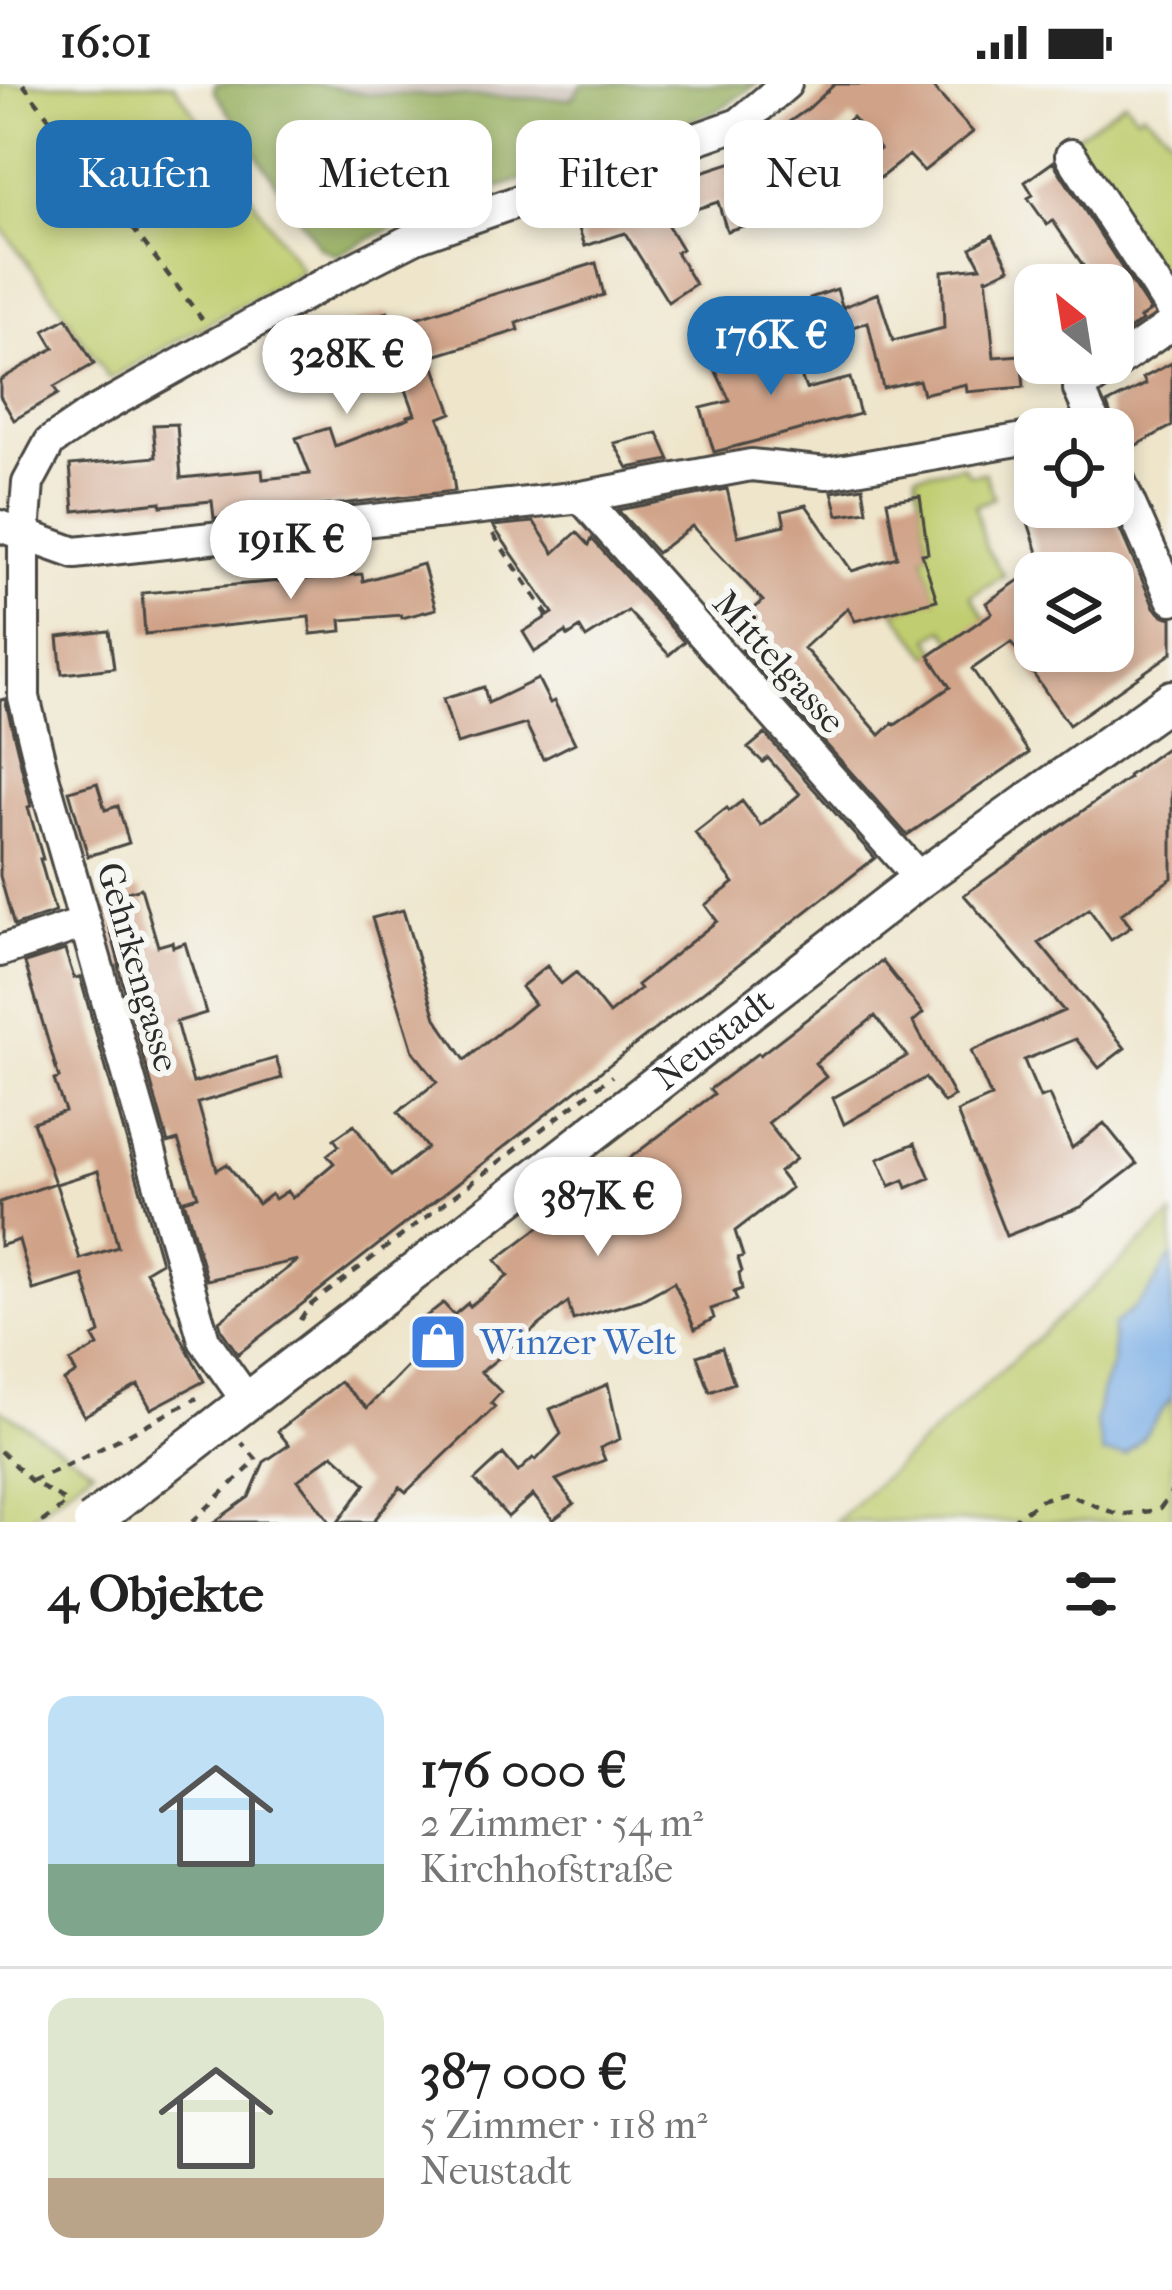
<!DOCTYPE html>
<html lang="de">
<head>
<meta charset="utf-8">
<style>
  :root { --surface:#fff; --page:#f2f2f2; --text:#222; --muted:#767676; --line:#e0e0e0; --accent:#1f6fb2 }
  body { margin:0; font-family:"IM FELL French Canon",serif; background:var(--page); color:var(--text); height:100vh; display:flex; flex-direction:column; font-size:45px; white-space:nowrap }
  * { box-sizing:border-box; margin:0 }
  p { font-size:39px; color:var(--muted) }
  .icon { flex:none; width:66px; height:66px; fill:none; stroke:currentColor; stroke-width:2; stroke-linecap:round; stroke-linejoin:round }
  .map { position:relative; height:1438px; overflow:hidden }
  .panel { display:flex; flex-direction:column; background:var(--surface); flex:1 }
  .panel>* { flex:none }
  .guide { position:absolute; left:36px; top:36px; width:1101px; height:108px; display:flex; gap:24px }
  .needle { width:78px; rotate:330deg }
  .buttons { position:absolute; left:1014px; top:180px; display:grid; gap:24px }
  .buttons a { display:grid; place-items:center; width:120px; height:120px; border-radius:24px; background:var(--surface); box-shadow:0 6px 18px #0003; font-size:60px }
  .price { position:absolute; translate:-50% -102px; padding:0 27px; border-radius:42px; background:#fff; color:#222; font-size:39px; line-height:78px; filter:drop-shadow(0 3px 6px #0008) }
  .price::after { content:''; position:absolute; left:50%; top:72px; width:36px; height:27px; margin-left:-18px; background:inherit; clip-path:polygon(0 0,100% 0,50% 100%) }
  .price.active { background:var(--accent); color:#fff }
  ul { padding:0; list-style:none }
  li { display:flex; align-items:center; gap:36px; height:300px; padding:0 48px }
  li+li { border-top:3px solid var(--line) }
  li span { display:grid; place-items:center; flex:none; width:336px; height:240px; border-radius:24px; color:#555 }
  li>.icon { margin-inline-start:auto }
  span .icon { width:144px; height:144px; fill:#fffc; stroke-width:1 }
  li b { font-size:51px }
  h2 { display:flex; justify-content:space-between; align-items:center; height:144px; padding:0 48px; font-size:51px }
  .pill { padding:0 42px; border-radius:24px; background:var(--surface); box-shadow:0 6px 18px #0003; font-size:42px; line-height:108px }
  .pill.active { background:var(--accent); color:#fff }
  .status { display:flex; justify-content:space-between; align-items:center; height:84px; padding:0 60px; background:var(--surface); direction:ltr }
  .status svg { height:33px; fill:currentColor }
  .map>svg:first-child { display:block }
</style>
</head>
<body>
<div class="status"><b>16:01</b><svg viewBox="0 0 49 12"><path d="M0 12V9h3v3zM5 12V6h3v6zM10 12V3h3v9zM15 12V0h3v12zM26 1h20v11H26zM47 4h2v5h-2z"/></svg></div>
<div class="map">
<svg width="1172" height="1438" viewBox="0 0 1172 1438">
  <rect width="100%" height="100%" fill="#f6f6f2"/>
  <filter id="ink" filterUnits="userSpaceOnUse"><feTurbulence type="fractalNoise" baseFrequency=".00833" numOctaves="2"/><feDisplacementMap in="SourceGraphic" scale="24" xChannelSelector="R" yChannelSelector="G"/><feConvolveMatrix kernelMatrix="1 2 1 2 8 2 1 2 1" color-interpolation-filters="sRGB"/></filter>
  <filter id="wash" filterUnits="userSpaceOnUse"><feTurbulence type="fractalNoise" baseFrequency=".004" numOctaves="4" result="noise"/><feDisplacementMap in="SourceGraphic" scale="48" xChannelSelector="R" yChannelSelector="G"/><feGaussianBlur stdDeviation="2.7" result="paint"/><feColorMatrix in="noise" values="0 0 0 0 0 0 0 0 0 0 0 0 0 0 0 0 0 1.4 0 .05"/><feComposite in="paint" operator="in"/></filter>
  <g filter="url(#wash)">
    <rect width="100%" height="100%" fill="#eee5cb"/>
    <path fill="#cdc2b9" d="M 319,0 L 583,0 L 571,15 L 366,10 Z"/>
    <path fill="#c0cd6f" stroke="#767c4d" stroke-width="3" d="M 0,0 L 174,0 L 302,187 L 109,295 L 58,219 L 0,142 Z
      M 1125,17 L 1137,32 L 1143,28 L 1172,53 L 1172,204 L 1072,55 Z
      M 963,382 L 970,391 L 985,389 L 994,414 L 975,422 L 986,464 L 1004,491 L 971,512 L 992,545 L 953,556 L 944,545 L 930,554 L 938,567 L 929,572 L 894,527 L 936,515 L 922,470 L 928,468 L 916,390 Z
      M 1172,1131 L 1172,1438 L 835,1438 Z
      M 0,1325 L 93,1385 L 24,1438 L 0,1438 Z"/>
    <path fill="#98b062" stroke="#626e46" stroke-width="3" d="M 215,0 L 318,0 L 366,10 L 571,15 L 583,0 L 757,0 L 717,27 L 418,132 L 336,171 L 319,163 L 214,7 Z"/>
    <path fill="#79ade6" stroke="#526c88" stroke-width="3" d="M 1172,1172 L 1172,1313 L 1141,1356 L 1125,1371 L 1103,1370 L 1096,1338 L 1101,1309 L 1113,1278 L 1113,1241 C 1127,1230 1140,1220 1150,1206 C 1159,1195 1162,1181 1172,1172 Z"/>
    <g id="blocks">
      <path fill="#d0a388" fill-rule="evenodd" d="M 835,0 L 930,0 L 973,48 L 924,87 L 909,71 L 866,105 L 868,107 L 798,145 L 792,136 L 810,121 L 727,147 L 718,118 L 664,135 L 682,165 L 676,168 L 695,200 L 668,218 L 625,149 L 585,162 L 573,128 L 679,92 L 680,95 L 730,79 L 809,24 ZM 852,33 L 880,65 L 835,101 L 815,65 Z
        M 1053,78 L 1150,227 L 1140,234 L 1142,237 L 1113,257 L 1113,201 L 1065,201 L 1086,186 L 1053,137 L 1047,141 L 1028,114 L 1033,111 L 1025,98 Z
        M 993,151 L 1010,184 L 987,195 L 986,192 L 994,273 L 1021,271 L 1024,303 L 967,308 L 966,300 L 923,310 L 919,296 L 883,304 L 868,238 L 850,244 L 843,223 L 878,209 L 893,257 L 944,244 L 942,187 L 981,183 L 971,164 Z
        M 596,179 L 604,211 L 517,239 L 519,246 L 431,273 L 452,329 L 439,334 L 448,357 L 455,407 L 214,434 L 212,417 L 161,422 L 161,418 L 74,427 L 70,381 L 156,373 L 153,341 L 177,340 L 181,394 L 262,386 L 263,395 L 310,390 L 296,354 L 329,344 L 335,362 L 409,334 L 408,332 L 415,330 L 394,273 L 368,281 L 366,275 L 316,293 L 302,254 L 388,228 L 393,241 Z
        M 837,205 L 845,232 L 819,241 L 810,214 Z
        M 67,234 L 94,280 L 54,303 L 58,310 L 14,336 L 0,312 L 0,296 L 54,264 L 44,247 Z
        M 741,263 L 791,265 L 806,305 L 850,294 L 860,330 L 714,368 L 701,324 L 730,317 L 711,277 Z
        M 1172,279 L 1172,342 L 1125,367 L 1113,363 L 1116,346 L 1107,320 L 1146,300 L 1143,294 Z
        M 658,349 L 670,376 L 628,384 L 614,359 Z
        M 863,403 L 867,427 L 838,431 L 832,408 Z
        M 727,405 L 738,452 L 785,441 L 782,427 L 806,421 L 852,487 L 897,473 L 887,417 L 920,412 L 928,469 L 922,470 L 937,516 L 855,537 L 848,524 L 804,564 L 880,651 L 893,639 L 895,641 L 950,603 L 929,572 L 992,529 L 986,519 L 1035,485 L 1035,567 L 1084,567 L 1091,577 L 1106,567 L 1113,567 L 1113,562 L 1132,549 L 1113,506 L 1113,489 L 1044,487 L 1023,423 L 1110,423 L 1154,523 L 1162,531 L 1172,534 L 1172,569 L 1069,641 L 1011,558 L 972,585 L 1029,669 L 907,751 L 742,566 L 755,555 L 740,537 L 763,517 L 692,442 L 657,469 L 618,426 Z
        M 534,438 L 554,469 L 577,448 L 589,461 L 592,455 L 684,558 L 669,571 L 628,527 L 586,554 L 580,544 L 568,552 L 566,548 L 535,568 L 523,548 L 553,529 L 493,442 Z
        M 423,480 L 436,525 L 402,534 L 401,531 L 341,536 L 342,547 L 311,550 L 309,533 L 145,550 L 142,509 L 362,490 L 363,497 Z
        M 109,547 L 114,584 L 62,590 L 58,553 Z
        M 538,595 L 550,619 L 554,617 L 575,659 L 543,675 L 526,640 L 457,660 L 443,615 L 484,603 L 488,619 Z
        M 5,615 L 31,722 L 28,723 L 43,775 L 40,775 L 55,828 L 14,842 L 0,792 L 0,616 Z
        M 765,650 L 875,774 L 238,1270 L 222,1247 L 219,1237 L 298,1176 L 207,1196 L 184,1116 L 198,1112 L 178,1056 L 168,1059 L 118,882 L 120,882 L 104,822 L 112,820 L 110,813 L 141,804 L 158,862 L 172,858 L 173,863 L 185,859 L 206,929 L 176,938 L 193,999 L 276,974 L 282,994 L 198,1019 L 217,1086 L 227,1080 L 258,1120 L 271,1110 L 275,1115 L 287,1107 L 292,1114 L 334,1079 L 327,1071 L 339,1062 L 334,1055 L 354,1041 L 391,1092 L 427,1064 L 398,1028 L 437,998 L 413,967 L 372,834 L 403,826 L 436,934 L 465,976 L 534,920 L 521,903 L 547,882 L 561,900 L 576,888 L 609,930 L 640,905 L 637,901 L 717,837 L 705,821 L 734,799 L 695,749 L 727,724 L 729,727 L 742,717 L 761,742 L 800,710 L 768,674 L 763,678 L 748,664 Z
        M 1172,660 L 1172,794 L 1121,830 L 1131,843 L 1111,856 L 1089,825 L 1039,859 L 1125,964 L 1099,984 L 1076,955 L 1024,976 L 1040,1014 L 1049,1011 L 1072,1064 L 1104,1039 L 1137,1080 L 1081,1123 L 1006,1152 L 957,1028 L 991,1013 L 971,967 L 1064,927 L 964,811 L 1129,694 L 1128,692 Z
        M 97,699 L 105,726 L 118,722 L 129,759 L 88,772 L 69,707 Z
        M 65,866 L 74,894 L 80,893 L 161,1178 L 146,1187 L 204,1297 L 151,1325 L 138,1301 L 84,1332 L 64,1297 L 76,1289 L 70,1278 L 98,1262 L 93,1253 L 100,1249 L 83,1191 L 33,1206 L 19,1156 L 0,1162 L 0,1118 L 55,1099 L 33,1038 L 65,1027 L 54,996 L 59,994 L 25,879 ZM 98,1087 L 118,1163 L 80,1175 L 56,1100 Z
        M 882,877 L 923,929 L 913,938 L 954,1012 L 944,1019 L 925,994 L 844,1040 L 833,1014 L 907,972 L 875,932 L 815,979 L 826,993 L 768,1039 L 796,1075 L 779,1088 L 791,1104 L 735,1147 L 743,1172 L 738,1174 L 742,1187 L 739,1189 L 742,1205 L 734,1208 L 737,1216 L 711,1225 L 714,1234 L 695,1245 L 674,1198 L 641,1216 L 573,1236 L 568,1218 L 481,1288 L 501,1308 L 491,1319 L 495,1323 L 406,1408 L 400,1403 L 373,1438 L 338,1438 L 366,1400 L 333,1370 L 298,1396 L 330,1438 L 214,1438 L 249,1413 L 264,1378 L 289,1361 L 278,1347 L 340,1298 L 367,1324 L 430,1259 L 415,1241 L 443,1219 L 454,1231 L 468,1219 L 470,1222 L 508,1192 L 496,1176 L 714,1010 L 710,1005 L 758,969 L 760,971 Z
        M 915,1059 L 930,1094 L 907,1104 L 904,1096 L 890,1102 L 878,1075 Z
        M 722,1264 L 734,1299 L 710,1308 L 697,1272 Z
        M 608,1300 L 620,1355 L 600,1364 L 605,1376 L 556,1396 L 574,1420 L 553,1436 L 533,1411 L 508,1433 L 475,1396 L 503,1370 L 518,1388 L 533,1374 L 536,1376 L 561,1350 L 550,1325 Z"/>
    </g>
  </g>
  <g filter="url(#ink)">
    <use href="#blocks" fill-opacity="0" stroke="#484743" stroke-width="3"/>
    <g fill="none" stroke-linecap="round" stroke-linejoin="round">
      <defs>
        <path id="minor" d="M 1071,71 L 1172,226
          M 1097,345 L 1079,305 L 1172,240
          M 1113,382 L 1172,515
          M 581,413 L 920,795
          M 0,442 L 75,469 L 581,413 L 751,381 L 827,389 L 1035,353
          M 0,867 L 85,839
          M 248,1318 L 204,1256 L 45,699 L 24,613 L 24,450 L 28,399 L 50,358 L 91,330 L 329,197 L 416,153 L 739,40 L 786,0"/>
        <g id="major">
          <path id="s1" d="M 119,1417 L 920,795 L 1172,615"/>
        </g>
      </defs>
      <use href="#minor" stroke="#484743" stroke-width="36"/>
      <use href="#major" stroke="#484743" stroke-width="42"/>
      <path stroke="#484743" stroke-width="4.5" stroke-dasharray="9 9" stroke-linecap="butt" d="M 23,0 L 202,235
        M 493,450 L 552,538
        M 300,1236 L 309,1222 L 612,992
        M 0,1367 L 31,1397 L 70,1420
        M 31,1397 L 79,1376 L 197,1314
        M 192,1438 L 257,1376 L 242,1359
        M 1011,1438 L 1040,1416 L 1064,1409 L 1119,1431 L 1159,1426 L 1172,1407"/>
      <use href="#minor" stroke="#fff" stroke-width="30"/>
      <use href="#major" stroke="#fff" stroke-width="36"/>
      <defs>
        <path id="major-bridge" d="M 92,1438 L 119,1417"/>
      </defs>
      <use href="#major-bridge" stroke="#484743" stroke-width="42" stroke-linecap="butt"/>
      <path stroke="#484743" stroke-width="4.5" stroke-dasharray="9 9" stroke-linecap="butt" d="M 42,1438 L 63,1422"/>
      <use href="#major-bridge" stroke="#fff" stroke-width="36"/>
    </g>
  </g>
  <defs>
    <symbol id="shop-square" viewBox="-11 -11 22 22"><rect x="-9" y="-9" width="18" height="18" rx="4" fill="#3f7fe0" stroke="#f6f6f2"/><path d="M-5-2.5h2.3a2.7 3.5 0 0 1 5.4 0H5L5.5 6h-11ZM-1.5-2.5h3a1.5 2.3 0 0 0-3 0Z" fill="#fff"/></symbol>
  </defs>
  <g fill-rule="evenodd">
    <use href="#shop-square" x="405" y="1225" width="66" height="66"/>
  </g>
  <g text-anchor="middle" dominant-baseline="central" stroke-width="12" stroke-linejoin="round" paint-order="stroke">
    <g font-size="36" fill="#2b2b2b" stroke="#f6f6f2">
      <text transform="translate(779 578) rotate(48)">Mittelgasse</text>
      <text transform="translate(138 883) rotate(74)">Gehrkengasse</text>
      <text stroke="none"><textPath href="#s1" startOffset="753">Neustadt</textPath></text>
    </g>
    <g font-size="36" fill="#366cbe" stroke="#f6f6f2" text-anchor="start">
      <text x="480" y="1258">Winzer Welt</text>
    </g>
  </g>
</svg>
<div class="buttons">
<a><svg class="needle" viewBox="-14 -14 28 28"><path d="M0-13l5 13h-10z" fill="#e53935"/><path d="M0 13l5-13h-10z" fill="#767676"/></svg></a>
<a><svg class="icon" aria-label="locate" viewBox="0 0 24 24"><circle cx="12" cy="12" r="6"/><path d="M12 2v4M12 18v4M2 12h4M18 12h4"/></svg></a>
<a><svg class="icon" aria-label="layers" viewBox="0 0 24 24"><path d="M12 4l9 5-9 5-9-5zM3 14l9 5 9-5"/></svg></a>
</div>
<b class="price active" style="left:771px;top:314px">176K €</b>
<b class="price" style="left:347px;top:333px">328K €</b>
<b class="price" style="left:291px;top:518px">191K €</b>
<b class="price" style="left:598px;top:1175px">387K €</b>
<div class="guide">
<a class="pill active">Kaufen</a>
<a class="pill">Mieten</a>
<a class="pill">Filter</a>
<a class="pill">Neu</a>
</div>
</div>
<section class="panel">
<h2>4 Objekte<svg class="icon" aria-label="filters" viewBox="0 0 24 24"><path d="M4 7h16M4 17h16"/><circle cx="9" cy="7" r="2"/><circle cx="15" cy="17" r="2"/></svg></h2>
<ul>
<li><span style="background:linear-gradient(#bfe0f5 70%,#7fa58c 0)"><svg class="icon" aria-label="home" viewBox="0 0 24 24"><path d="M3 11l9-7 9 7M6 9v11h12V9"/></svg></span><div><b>176 000 €</b><p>2 Zimmer · 54 m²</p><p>Kirchhofstraße</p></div></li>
<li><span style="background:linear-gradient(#dfe7d0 75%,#b9a48a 0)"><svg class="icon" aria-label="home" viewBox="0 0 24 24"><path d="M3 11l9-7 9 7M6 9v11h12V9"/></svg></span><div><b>387 000 €</b><p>5 Zimmer · 118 m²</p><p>Neustadt</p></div></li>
</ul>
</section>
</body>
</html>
